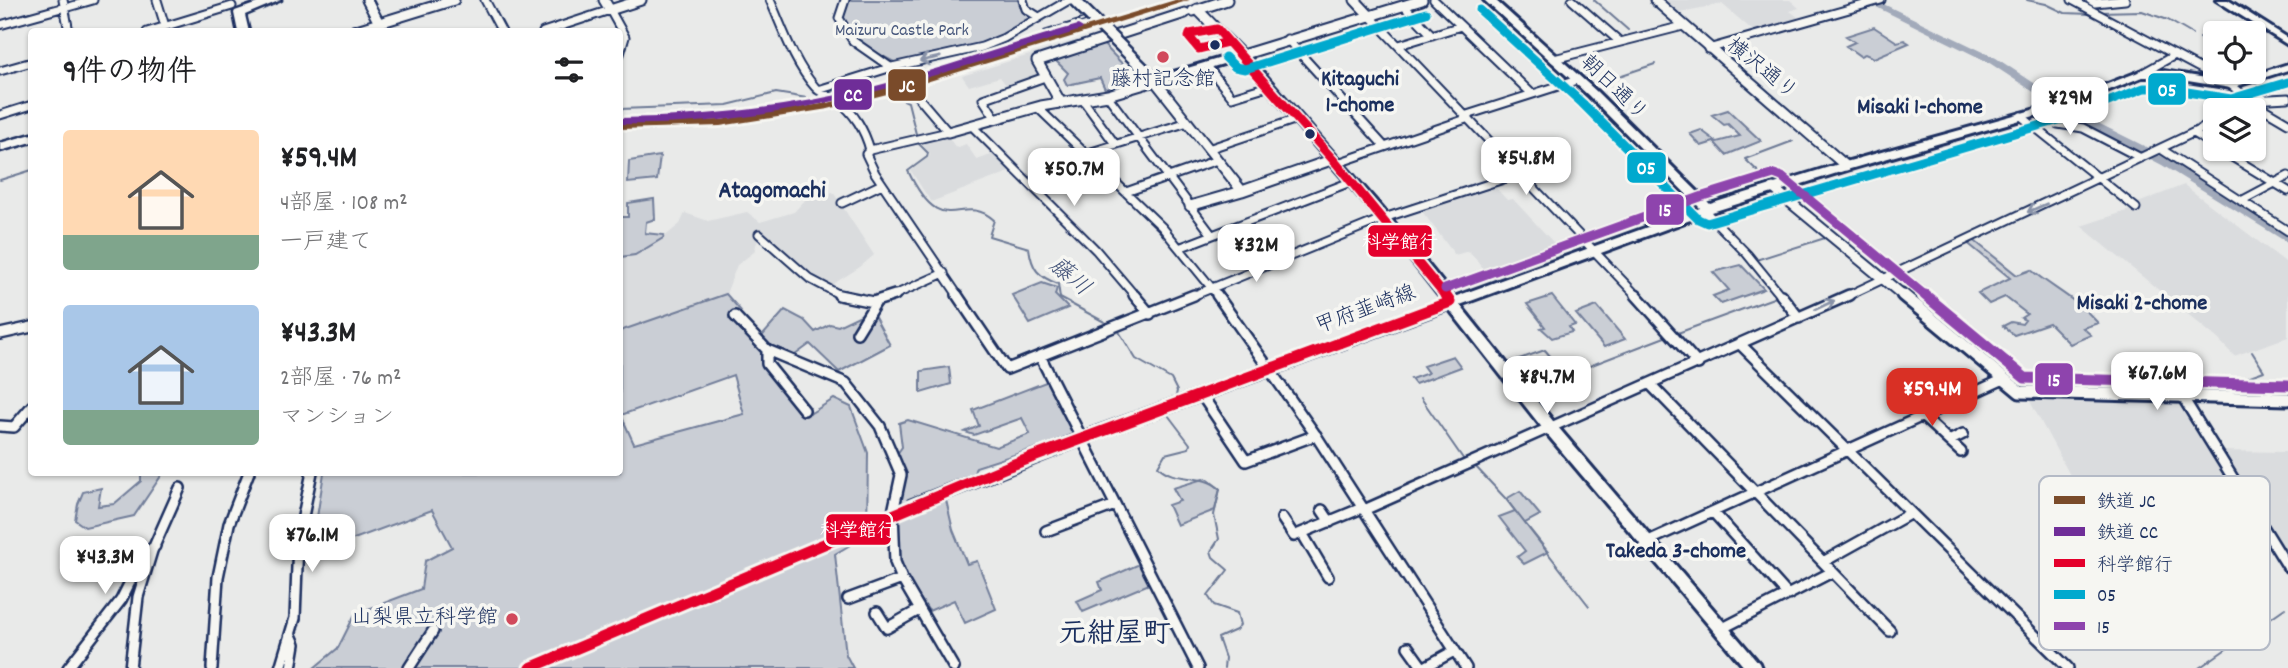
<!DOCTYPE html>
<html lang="ja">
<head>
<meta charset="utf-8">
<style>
  :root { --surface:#fff; --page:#f2f2f2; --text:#202124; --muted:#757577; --accent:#d93025 }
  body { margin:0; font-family:Dekko,"Klee One",sans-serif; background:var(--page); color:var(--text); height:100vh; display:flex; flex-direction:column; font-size:26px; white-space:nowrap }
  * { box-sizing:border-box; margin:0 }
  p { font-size:23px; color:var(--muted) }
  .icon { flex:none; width:38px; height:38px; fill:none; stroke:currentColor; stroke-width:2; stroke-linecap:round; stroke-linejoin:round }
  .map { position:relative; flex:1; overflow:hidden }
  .details { position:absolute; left:28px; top:28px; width:595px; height:448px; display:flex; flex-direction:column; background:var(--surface); border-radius:7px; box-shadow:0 2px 5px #0004 }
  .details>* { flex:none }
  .buttons { position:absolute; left:2203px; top:21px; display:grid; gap:14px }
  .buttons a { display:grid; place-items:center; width:63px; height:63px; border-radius:7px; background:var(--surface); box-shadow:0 2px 5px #0004; font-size:35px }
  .price { position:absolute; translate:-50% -60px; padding:0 16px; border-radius:14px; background:#fff; color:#222; font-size:23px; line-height:46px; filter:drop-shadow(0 2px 4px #0008) }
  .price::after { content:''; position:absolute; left:50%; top:42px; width:21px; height:16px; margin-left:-10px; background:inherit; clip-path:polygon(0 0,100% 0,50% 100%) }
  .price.selected { background:var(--accent); color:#fff }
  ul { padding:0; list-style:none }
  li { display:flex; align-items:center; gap:21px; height:175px; padding:0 35px }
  li span { display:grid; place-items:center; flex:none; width:196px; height:140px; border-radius:7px; color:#555 }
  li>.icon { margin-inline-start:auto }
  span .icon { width:84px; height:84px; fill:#fffc; stroke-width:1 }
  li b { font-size:30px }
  h2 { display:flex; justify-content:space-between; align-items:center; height:84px; padding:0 35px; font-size:30px }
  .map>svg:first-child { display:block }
</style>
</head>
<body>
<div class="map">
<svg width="2288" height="668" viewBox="0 0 2288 668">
  <rect width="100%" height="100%" fill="#e9eae9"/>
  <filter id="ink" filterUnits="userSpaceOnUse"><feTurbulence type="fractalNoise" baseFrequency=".0143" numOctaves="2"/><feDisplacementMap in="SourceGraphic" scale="14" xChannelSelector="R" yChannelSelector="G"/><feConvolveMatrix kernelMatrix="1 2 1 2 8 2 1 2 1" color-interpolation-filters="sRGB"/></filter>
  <g filter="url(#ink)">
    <path fill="#dadcde" d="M 1655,0 L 1790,0 L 1799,8 L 1790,11 L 1803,21 L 1758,35 L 1722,4 L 1670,14 Z
      M 1081,39 L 1087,46 L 1038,61 L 1045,77 L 1009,89 L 1000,77 L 969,86 L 962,76 Z
      M 946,134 L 956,148 L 966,144 L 977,160 L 999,152 L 1017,169 L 931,202 L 911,171 L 930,155 L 920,141 Z
      M 2184,185 L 2288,264 L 2288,337 L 2234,356 L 2218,339 L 2081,226 L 2139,207 L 2138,203 Z
      M 1496,188 L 1507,200 L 1513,199 L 1564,254 L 1493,280 L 1469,251 L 1455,255 L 1421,210 Z
      M 833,192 L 874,255 L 860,267 L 827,288 L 820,286 L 759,235 L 754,252 L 737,265 L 726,294 L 620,331 L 620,257 L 636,255 L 663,238 L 680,224 L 685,213 L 708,221 L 747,212 L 760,222 L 794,212 L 806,199 Z
      M 2026,394 L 2182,396 L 2217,451 L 2288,452 L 2288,562 L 2263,529 L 2097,525 Z"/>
    <path fill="#caced5" stroke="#727e9a" stroke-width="2" fill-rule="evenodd" d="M 846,0 L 1020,0 L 1020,7 L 1030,15 L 1030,19 L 1013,31 L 967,51 L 896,63 L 853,41 L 839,18 Z
      M 1874,27 L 1897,42 L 1904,40 L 1909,43 L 1874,58 L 1865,54 L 1860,56 L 1846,46 L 1855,42 L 1846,36 Z
      M 1103,44 L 1135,77 L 1132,82 L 1105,89 L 1100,78 L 1067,85 L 1064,79 L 1068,73 L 1054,59 Z
      M 1728,110 L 1761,141 L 1726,155 L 1714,142 L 1701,146 L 1690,134 L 1701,130 L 1717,142 L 1740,136 L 1728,124 L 1724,125 L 1712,115 Z
      M 660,156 L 657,180 L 628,183 L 629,161 Z
      M 654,199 L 655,219 L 646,222 L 645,233 L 664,235 L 663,238 L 635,255 L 620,257 L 620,217 L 628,217 L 628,203 Z
      M 1971,238 L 2017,275 L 2031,270 C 2054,289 2078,300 2098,323 L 2083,328 L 2091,335 L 2070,344 L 2049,323 L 2014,335 L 2003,326 L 2011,322 L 2022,324 L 2025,320 L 2021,318 L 2027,314 L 2005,297 L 1989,304 L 1978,293 L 2010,278 L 1965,241 Z
      M 1741,265 L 1764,289 L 1721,304 L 1713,296 L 1729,290 L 1713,272 Z
      M 1042,283 L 1057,288 L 1055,295 L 1068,308 L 1030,324 L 1012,295 Z
      M 726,294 L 741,311 L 735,316 L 757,342 L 785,310 L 804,320 L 815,332 L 830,324 L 838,326 L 871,310 L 890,345 L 839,372 L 810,344 L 791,358 L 768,350 L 767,364 L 811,413 L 834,399 L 851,407 L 868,453 L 867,535 L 835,554 L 846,655 L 853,668 L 314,668 L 338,648 L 355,614 L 421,589 L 425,561 L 452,547 L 432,510 L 311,555 L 324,473 L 620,472 L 620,331 ZM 733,375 L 744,414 L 634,444 L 621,415 Z
      M 1552,296 L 1575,325 L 1569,327 L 1572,332 L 1552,338 L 1541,328 L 1545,327 L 1527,304 Z
      M 1597,306 L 1625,339 L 1604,347 L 1576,314 Z
      M 1453,356 L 1461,367 L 1415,384 L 1411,379 L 1428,373 L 1423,366 Z
      M 949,367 L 951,384 L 921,393 L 921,371 Z
      M 1051,380 L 1079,434 L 976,467 L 974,473 L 909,500 L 916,513 L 946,500 L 953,530 L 967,564 L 977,561 L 996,609 L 965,623 L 954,600 L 929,611 L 895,562 L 893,512 L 901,475 L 894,458 L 902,447 L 899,423 L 908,420 L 996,447 L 1030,434 L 1022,418 L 974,435 L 965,432 L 979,426 L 973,410 Z
      M 141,473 L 163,473 L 134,516 L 85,527 L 75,520 L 78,504 L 83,492 L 101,488 L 98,506 L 114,504 L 141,481 Z
      M 1206,478 L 1220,489 L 1215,510 L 1177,525 L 1168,505 L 1180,501 L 1173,488 Z
      M 1520,491 L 1540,515 L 1525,523 L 1548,552 L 1524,564 L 1517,557 L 1525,551 L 1499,517 L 1515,511 L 1506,499 Z
      M 1144,562 L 1154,582 L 1083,612 L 1077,601 L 1102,590 L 1099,582 Z"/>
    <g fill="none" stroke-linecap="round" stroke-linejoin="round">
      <path stroke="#6c7995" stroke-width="2" d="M 1594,0 L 1628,30
        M 2027,0 L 2046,4 L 2065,13 L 2090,14
        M 2098,12 L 2142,11 L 2168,20 L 2192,34
        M 2200,38 L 2216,43
        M 1619,76 L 1655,64
        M 829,93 C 855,80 883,90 908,102 L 917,138
        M 620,109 L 727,105 L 776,93 L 813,99 L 824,96
        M 918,143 L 928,153 L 927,157 L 908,171 C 944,245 960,190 994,220 L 989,236 L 1029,248 C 1032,270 1038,276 1058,284 L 1060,298 L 1110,325
        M 0,180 L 32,170
        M 1770,183 L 1745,159 L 1793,141
        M 1756,260 L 1825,238
        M 1118,330 L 1136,359 L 1171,379 L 1177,391 L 1175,400
        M 1675,334 L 1776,297
        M 1508,363 L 1545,350 L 1566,375 L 1670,335
        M 2227,388 L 2225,385 L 2264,371 L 2252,352
        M 1421,398 L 1464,460
        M 1170,411 L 1168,415 L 1190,444 L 1189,448 L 1165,454 L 1158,466 C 1175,484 1202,472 1220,489 L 1214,515 L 1219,539 L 1211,551 L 1213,557 L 1228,570 L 1208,596 L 1214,605 L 1237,613 L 1240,625 L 1236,630 L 1218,638 L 1225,658 L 1224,668
        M 1475,466 L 1506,499 L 1589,606
        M 2199,668 L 2285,608"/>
      <path fill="#a2aaba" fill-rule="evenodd" d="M 1862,0 L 1875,0 L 1996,58 L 2084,116 L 2170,159 L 2288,234 L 2288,243 L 2162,165 L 2076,120 L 1988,62 Z"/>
      <path stroke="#c0c5cd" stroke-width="13" stroke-dasharray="13 7" stroke-linecap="butt" d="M 530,668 L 914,505"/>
      <defs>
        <path id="street-far1" d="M 63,0 L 69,32
          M 157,0 L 165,26
          M 485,0 L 502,32
          M 770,0 C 783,29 794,63 815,87 C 821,94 830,96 838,101 C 854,112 865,131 870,150 L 866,154 L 875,173 L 959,297
          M 845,0 L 839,18 L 853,41 L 896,71 L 948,132 L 870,150
          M 1023,0 L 1026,9 L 1037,16
          M 1434,0 L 1532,94
          M 1572,0 L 1619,41
          M 2072,0 L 2231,85 L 2254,103 L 2288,123
          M 2090,0 L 2095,3 L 2125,0
          M 1403,5 L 1432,35
          M 65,8 L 93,0
          M 1369,15 L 1638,297
          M 0,25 L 65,7
          M 1217,29 L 1190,34 L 1189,37 L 1199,49 L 1228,42
          M 147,32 L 232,6
          M 543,32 L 610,10 L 625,37 L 620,54
          M 1287,39 L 1384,146
          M 1399,45 L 1461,26
          M 1708,49 L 1881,0
          M 1554,59 L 1683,26
          M 1207,66 L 1232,97 L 1268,86
          M 0,71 L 32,62
          M 2141,74 L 2175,55
          M 818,90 L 892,67 L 982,47 L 1004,38 L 1069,0
          M 1107,95 L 1212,235
          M 1083,100 L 1115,144
          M 2252,100 L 2288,98
          M 1037,107 L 1162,227 L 1219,297
          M 2239,110 L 2254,103
          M 2035,112 L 2058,124 L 2083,128 L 2139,157
          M 0,115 L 32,105
          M 1467,115 L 1577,80
          M 2021,116 L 2136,208
          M 996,119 L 983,99 L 1045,77
          M 972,126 L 1096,250 L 1136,297
          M 2193,133 L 2216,147
          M 1208,149 L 1297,119
          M 2161,149 L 2288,231
          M 2219,149 L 2288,191
          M 1085,154 L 1188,122
          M 1335,164 L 1469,118
          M 1126,192 L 1217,160
          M 2241,201 L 2288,176
          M 842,203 L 882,184
          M 1704,210 L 1747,254 L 1782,297
          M 759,234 L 810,279 L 844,297
          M 1179,248 L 1353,181
          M 890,297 L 944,273
          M 1190,297 L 1384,218 L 1522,173
          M 1845,297 L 2216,122"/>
        <path id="street" d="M 839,295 L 873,302 L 895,295
          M 957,295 L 1007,369 L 1194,295
          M 1134,295 L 1150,314
          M 1217,295 L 1317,437 L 1466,668
          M 1636,295 L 1698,364
          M 1781,295 L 1799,318
          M 735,316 L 767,350 L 846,383 L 880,426 L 901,475 L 893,512 L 895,562 L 902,579 L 954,668
          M 857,333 L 876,302
          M 0,334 L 32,327
          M 1741,345 L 2068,668
          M 767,350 L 767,364 L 804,410
          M 1040,356 L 1198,668
          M 1651,385 L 1890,631
          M 1201,394 L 1246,461 L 1316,435
          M 2182,396 L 2288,567
          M 1923,417 L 1961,452
          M 0,426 L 14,427 L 32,406
          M 1949,441 L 1963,434
          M 1322,510 L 1330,522
          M 1364,510 L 1849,295
          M 1714,513 L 1788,595
          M 1282,518 L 1294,536 L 1362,508
          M 1046,531 L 1115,505
          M 1302,533 L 1328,577
          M 1646,542 L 2004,379
          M 1823,562 L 1911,513
          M 848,599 L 902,579
          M 877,612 L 887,628 L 919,610
          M 1721,629 L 1832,572
          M 291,635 L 295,644 L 291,668
          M 1408,647 L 1423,668
          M 68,668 L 121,600 L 144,554 L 155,546
          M 130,668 L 138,597 L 152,551 L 180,488
          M 212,668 L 218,577 L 229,524 L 249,472
          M 280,668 L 295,618 L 298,541 L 312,472
          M 409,668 L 433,631
          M 1423,668 L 1454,651"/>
        <path id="secondary-far1" d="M 367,0 L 379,23
          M 604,0 L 610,10 L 641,0
          M 1355,0 L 1369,15
          M 1655,0 L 1846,166
          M 1197,9 L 1242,55 L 1422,0
          M 1193,11 L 1227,0
          M 350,32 L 454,0
          M 1061,103 L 1037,61 L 1185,13
          M 948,132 L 1041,106 L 1108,95 L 1155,81 L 1242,191 L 1331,160
          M 1773,188 L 1905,297
          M 1190,206 L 1242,191"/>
        <path id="secondary" d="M 1903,295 L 2020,392 L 2288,399"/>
        <path id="primary" d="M 1484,0 L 1495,0 L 1596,91 L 1710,204 L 1842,163 L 2061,102 L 2141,71 L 2163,71 L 2231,82 L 2288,64 L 2288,70 L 2231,88 L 2163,77 L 2142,77 L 2069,106 L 1850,169 L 1712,212 L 1460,305 L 1557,426 L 1759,663 L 1761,668 L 1745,668 L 1547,434 L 1449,309 L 1088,442 L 919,509 L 914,511 L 909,509 L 907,505 L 909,501 L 1078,434 L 1443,301 L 1380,221 L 1240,59 L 1155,84 L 1147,78 L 1147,74 L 1155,74 L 1157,77 L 1238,53 L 1246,53 L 1388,215 L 1454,297 L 1700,208 L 1588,95 Z
          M 2216,0 L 2228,0 L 2288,38 L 2288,45 Z"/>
        <path id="highway" d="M 266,0 L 281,0 L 245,15 L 249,32 L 238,32 L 234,13 L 235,11 Z
          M 32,134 L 32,142 L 0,151 L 0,143 Z"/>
      </defs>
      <use href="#street-far1" stroke="#1b2f5e" stroke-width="11"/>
      <use href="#street" stroke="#1b2f5e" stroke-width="14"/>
      <use href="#secondary-far1" stroke="#1b2f5e" stroke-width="13"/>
      <use href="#secondary" stroke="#1b2f5e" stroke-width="17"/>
      <use href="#primary" stroke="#1b2f5e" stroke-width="6"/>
      <use href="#highway" stroke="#1b2f5e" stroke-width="5"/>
      <use href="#street-far1" stroke="#f6f6f2" stroke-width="7"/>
      <use href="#street" stroke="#f6f6f2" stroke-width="9"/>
      <use href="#secondary-far1" stroke="#f6f6f2" stroke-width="9"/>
      <use href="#secondary" stroke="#f6f6f2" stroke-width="11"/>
      <use href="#primary" fill="#f6f6f2" fill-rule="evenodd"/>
      <use href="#highway" fill="#f6f6f2" fill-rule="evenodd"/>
      <defs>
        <path id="rail" d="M 1045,32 L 1084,20"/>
      </defs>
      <use href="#rail" stroke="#1b2f5e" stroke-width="4.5"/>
      <use href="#rail" stroke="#f6f6f2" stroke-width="2" stroke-dasharray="4.5" stroke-linecap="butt"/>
      <defs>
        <path id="primary-bridge" d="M 1074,0 L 1151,76"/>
      </defs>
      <use href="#primary-bridge" stroke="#1b2f5e" stroke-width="15" stroke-linecap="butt"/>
      <use href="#primary-bridge" stroke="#f6f6f2" stroke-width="10"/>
      <defs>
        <path id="bus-1-far1" d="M 1228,42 L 1199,49 L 1189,37 L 1190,34 L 1217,29 L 1336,163 L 1446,297"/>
        <path id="bus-1" d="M 530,668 L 1009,466 L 1450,302 L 1445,295"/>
        <path id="bus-2" d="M 1480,10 L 1582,103 L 1698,219 L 1707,223 L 2069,117 L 2144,88 L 2162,88 L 2231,99 L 2288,82
          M 1225,57 L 1235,67 L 1245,69 L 1426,13"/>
        <path id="bus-3-far1" d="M 1445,289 L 1703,196 L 1774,174 L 1782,177 L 1927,297"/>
        <path id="bus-3" d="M 1925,295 L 2025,378 L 2288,385"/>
      </defs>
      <use href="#bus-1-far1" stroke="#f6f6f2" stroke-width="13"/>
      <use href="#bus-1" stroke="#f6f6f2" stroke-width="17"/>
      <use href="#bus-2" stroke="#f6f6f2" stroke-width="13"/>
      <use href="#bus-3-far1" stroke="#f6f6f2" stroke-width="13"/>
      <use href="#bus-3" stroke="#f6f6f2" stroke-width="17"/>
      <use href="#bus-1-far1" stroke="#e4002b" stroke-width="9"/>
      <use href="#bus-1" stroke="#e4002b" stroke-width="11"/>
      <use href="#bus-2" stroke="#00a9ce" stroke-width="9"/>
      <use href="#bus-3-far1" stroke="#8e44ad" stroke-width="9"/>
      <use href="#bus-3" stroke="#8e44ad" stroke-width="11"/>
      <defs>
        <path id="rail-1" d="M 1175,0 L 1190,0 L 891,93 L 828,109 L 720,126 L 620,129 L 620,123 L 720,120 L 828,103 L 884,88 Z"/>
        <path id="rail-2" d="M 1078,25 L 1083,28 L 1081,30 C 930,78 780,128 620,124 L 620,118 C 705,117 786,108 868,88 C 939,70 1008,44 1078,25 Z"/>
      </defs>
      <use href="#rail-1" stroke="#f6f6f2" stroke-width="6"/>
      <use href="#rail-2" stroke="#f6f6f2" stroke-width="6"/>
      <use href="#rail-1" fill="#7a4b2a" fill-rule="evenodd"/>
      <use href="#rail-2" fill="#6f2d98" fill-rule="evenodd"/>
    </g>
    <defs><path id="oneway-shaft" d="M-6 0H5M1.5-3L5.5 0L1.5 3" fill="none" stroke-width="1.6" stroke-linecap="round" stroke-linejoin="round" transform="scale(1.75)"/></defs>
    <g stroke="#8892a8">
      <use href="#oneway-shaft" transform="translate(930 59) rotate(168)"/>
      <use href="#oneway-shaft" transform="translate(2037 208) rotate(156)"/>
      <use href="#oneway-shaft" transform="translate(1825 305) rotate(-25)"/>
    </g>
  </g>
  <g fill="#1b2f5e" stroke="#f6f6f2" stroke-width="2.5">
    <circle cx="1215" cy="45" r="6"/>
    <circle cx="1310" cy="134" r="6"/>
  </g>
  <g fill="#d1495b" stroke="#f6f6f2" stroke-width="2.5">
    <circle cx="1163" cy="57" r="7"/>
    <circle cx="512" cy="619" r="7"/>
  </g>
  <g text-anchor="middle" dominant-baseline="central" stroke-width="7" stroke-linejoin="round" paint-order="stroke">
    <g font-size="18" fill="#47577c" stroke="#f6f6f2">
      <text x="902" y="31">Maizuru Castle Park</text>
    </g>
    <g font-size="21" fill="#1b2f5e" stroke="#f6f6f2">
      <text transform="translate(1761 70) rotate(39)">横沢通り</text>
      <text transform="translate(1613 89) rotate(44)">朝日通り</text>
      <text transform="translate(1366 311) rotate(-20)">甲府韮崎線</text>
    </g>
    <g font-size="21" fill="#1b2f5e" stroke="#f6f6f2">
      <text x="1163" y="81">藤村記念館</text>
      <text x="498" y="619" text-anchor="end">山梨県立科学館</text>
    </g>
    <g font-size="23" font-weight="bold" fill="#1b2f5e" stroke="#f6f6f2">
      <text x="1360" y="80">Kitaguchi<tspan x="1360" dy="26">1-chome</tspan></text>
      <text x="1920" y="108">Misaki 1-chome</text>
      <text x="2142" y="304">Misaki 2-chome</text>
      <text x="1676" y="552">Takeda 3-chome</text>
    </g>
    <g font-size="23" font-style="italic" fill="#44547a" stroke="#f6f6f2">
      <text transform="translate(1069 278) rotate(40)">藤川</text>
    </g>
    <g font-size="24" font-weight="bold" fill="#1b2f5e" stroke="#f6f6f2">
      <text x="772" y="192">Atagomachi</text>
    </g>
    <g font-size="28" font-weight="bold" fill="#1b2f5e" stroke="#f6f6f2">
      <text x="1115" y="636">元紺屋町</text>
    </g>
  </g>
  <rect x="2039" y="476" width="231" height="174" rx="10" fill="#f6f6f2" stroke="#b4bac6" stroke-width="2"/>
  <rect x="2054" y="496" width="31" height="8" fill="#7a4b2a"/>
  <rect x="2054" y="527" width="31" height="9" fill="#6f2d98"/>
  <rect x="2054" y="559" width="31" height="8" fill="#e4002b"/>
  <rect x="2054" y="590" width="31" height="9" fill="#00a9ce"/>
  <rect x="2054" y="622" width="31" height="8" fill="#8e44ad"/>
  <g font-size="19" fill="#1b2f5e">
    <text x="2097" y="507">鉄道 JC</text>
    <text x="2097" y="538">鉄道 CC</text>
    <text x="2097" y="570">科学館行</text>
    <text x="2097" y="601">05</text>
    <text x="2097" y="633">15</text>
  </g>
  <g stroke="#f6f6f2" stroke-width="2.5">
    <rect x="887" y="68" width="40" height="34" rx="7" fill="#7a4b2a"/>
    <rect x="2147" y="72" width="40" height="34" rx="7" fill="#00a9ce"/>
    <rect x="833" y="78" width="40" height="33" rx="7" fill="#6f2d98"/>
    <rect x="1626" y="151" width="41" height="33" rx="7" fill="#00a9ce"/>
    <rect x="1645" y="193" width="40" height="33" rx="7" fill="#8e44ad"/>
    <rect x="1367" y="224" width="66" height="34" rx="7" fill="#e4002b"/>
    <rect x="2034" y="362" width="40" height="34" rx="7" fill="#8e44ad"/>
    <rect x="825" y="513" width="67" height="33" rx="7" fill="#e4002b"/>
  </g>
  <g font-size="19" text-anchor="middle" font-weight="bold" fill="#fff">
    <text x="907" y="92">JC</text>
    <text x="2167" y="96">05</text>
    <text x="853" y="101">CC</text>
    <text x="1646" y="174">05</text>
    <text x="1665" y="216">15</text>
    <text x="1400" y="248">科学館行</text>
    <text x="2054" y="386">15</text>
    <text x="858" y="536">科学館行</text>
  </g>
</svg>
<div class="buttons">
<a><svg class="icon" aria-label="locate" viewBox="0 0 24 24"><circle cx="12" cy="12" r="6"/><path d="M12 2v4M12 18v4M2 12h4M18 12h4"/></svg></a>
<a><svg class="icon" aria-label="layers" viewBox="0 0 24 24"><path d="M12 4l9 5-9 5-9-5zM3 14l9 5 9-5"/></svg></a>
</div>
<b class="price" style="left:2070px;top:137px">¥29M</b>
<b class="price" style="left:1526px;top:197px">¥54.8M</b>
<b class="price" style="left:1074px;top:208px">¥50.7M</b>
<b class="price" style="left:1256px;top:284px">¥32M</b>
<b class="price" style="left:2157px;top:412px">¥67.6M</b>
<b class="price" style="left:1547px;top:416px">¥84.7M</b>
<b class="price selected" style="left:1932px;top:428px">¥59.4M</b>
<b class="price" style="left:312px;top:574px">¥76.1M</b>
<b class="price" style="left:105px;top:596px">¥43.3M</b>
<section class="details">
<h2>9件の物件<svg class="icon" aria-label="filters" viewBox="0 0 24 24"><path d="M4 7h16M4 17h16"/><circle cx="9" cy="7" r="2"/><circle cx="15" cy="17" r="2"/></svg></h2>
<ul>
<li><span style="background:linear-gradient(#ffd9b3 75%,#7fa58c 0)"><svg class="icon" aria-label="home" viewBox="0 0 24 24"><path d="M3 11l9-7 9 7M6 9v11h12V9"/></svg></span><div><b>¥59.4M</b><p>4部屋 · 108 m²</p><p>一戸建て</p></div></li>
<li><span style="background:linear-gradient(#a9c7e8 75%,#7fa58c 0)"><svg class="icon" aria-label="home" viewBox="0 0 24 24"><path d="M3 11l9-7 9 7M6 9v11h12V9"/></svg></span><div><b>¥43.3M</b><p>2部屋 · 76 m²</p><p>マンション</p></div></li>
</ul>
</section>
</div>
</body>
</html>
